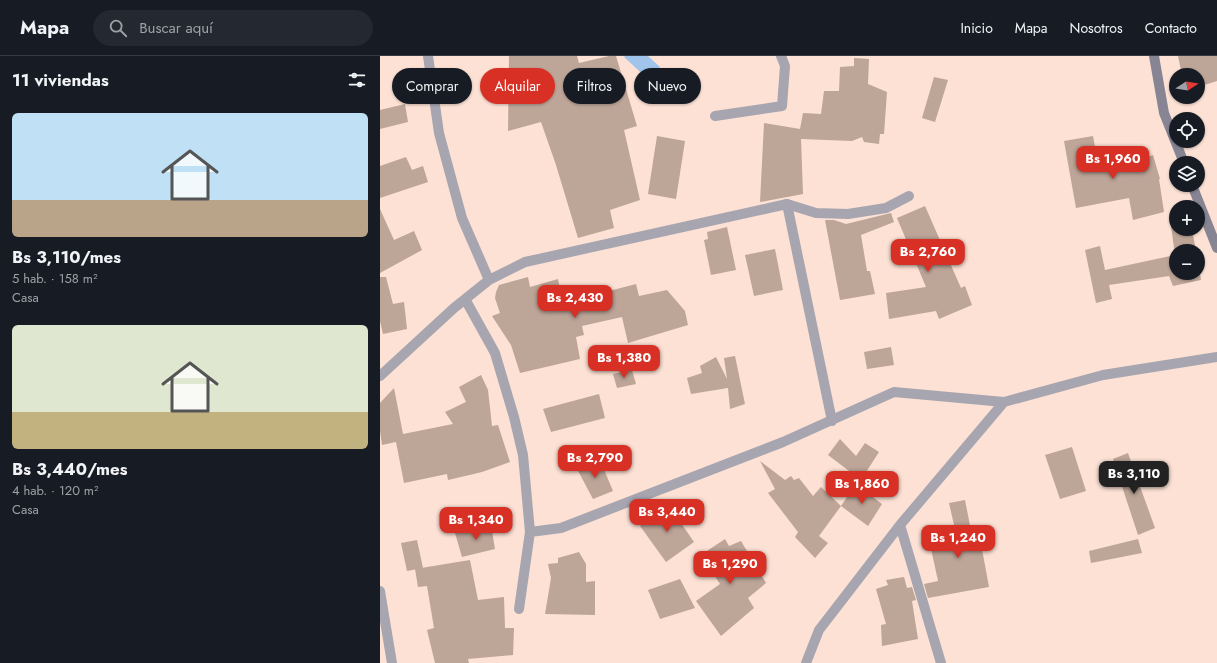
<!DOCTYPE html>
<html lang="es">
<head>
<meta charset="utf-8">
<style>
  :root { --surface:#171b24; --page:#242831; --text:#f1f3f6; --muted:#9ea1a6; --line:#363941; --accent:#d93025 }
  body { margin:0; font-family:Jost,sans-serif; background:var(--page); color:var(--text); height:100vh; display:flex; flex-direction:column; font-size:15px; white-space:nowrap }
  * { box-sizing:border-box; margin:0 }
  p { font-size:13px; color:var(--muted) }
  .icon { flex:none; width:22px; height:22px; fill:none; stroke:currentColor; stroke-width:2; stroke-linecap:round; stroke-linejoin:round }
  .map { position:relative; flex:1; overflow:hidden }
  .panel { display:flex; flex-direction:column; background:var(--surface); width:380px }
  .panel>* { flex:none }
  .banner { position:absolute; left:12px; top:12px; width:380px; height:36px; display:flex; gap:8px }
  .needle { width:26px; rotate:78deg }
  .controls { position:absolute; left:789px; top:12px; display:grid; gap:8px }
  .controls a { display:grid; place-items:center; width:36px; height:36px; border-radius:50%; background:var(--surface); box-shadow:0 1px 3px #0004; font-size:20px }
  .price { position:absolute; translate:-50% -34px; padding:0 9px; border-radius:8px; background:var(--accent); color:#fff; font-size:13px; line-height:26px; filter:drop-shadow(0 1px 2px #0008) }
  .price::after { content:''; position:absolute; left:50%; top:24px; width:12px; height:9px; margin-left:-6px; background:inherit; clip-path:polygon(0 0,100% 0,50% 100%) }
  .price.current { background:#222; color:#fff }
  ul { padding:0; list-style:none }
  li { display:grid; align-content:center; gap:8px; height:212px; padding:0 12px }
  li span { display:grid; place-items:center; height:124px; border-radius:6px; color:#555 }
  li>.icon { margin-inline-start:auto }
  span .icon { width:72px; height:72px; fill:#fffc; stroke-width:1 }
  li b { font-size:17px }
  h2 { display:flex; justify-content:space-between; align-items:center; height:48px; padding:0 12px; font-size:17px }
  .tag { padding:0 14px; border-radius:18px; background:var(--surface); box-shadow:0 1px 3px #0004; font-size:14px; line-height:36px }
  .tag.current { background:var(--accent); color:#fff }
  header { display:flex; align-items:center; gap:24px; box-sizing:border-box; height:56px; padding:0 20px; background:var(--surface); border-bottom:1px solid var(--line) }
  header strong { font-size:19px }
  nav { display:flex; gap:22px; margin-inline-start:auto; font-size:14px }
  .search { width:280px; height:36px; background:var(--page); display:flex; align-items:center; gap:10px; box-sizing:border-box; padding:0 14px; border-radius:22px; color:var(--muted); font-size:15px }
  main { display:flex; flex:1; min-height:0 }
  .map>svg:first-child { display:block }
</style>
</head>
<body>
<header>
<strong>Mapa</strong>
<div class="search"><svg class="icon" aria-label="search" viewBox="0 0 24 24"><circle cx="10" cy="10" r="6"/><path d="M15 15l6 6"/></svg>Buscar aquí</div>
<nav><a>Inicio</a><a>Mapa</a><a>Nosotros</a><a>Contacto</a></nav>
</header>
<main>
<section class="panel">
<h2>11 viviendas<svg class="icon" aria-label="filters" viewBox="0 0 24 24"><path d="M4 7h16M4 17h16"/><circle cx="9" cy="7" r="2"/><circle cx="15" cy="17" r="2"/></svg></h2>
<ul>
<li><span style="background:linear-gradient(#bfe0f5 70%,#b9a48a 0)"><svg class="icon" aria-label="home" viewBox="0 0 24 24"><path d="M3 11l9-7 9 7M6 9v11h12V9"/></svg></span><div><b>Bs 3,110/mes</b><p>5 hab. · 158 m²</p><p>Casa</p></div></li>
<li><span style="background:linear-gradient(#dfe7d0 70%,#c2b280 0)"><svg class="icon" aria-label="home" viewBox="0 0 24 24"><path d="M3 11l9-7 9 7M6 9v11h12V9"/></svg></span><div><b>Bs 3,440/mes</b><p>4 hab. · 120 m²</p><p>Casa</p></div></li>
</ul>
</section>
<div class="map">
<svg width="837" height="607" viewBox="0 0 837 607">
  <rect width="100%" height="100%" fill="#fce1d4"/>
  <path fill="#a0c4eb" d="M 245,0 L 268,0 L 280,11 L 269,24 L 244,1 Z"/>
  <path fill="#bda598" d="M 129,0 L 197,0 L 199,7 L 229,0 L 236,0 L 257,70 L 244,74 L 260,144 L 230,154 L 234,172 L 198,182 L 176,109 L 161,66 L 128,75 Z
    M 798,0 L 837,0 L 837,25 L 818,31 L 818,19 L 802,19 Z
    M 474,2 L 489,3 L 488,28 L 507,36 L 504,78 L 500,78 L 499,88 L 484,86 L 482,81 L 472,85 L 421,83 L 423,138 L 380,146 L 384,67 L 420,73 L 423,57 L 441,58 L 444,35 L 459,35 L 460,11 L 474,10 Z
    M 554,21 L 568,24 L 555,66 L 542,62 Z
    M 25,48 L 28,66 L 0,73 L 0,54 Z
    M 277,80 L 305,85 L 296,143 L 268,138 Z
    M 713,80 L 719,112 L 735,108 L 736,114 L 773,99 L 780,123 L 779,123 L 784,156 L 753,164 L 749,142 L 696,152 L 684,85 Z
    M 26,101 L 32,114 L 43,110 L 48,126 L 0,142 L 0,110 Z
    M 545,150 L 581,232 L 585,230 L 592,249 L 559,263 L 556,255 L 509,263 L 506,237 L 546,231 L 517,162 Z
    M 0,153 L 14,184 L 34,175 L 42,194 L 0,217 Z
    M 511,157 L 514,166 L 481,179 L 487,215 L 490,215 L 495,238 L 460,244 L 445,164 L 454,164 L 466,168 Z
    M 796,161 L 796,173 L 812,173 L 816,195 L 796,195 L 796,217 L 818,217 L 818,206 L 821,224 L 793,230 L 789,220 L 729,229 L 732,243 L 716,247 L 705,194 L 720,190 L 725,214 L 795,199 L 790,163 Z
    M 347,171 L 356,214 L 331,219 L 324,184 L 328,183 L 327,176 Z
    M 395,193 L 403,234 L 374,240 L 365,199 Z
    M 0,221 L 6,221 L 13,248 L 24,246 L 27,273 L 3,278 L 0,265 Z
    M 148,221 L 150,231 L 178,223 L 183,247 L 256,228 L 259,240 L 287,234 L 305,255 L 308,269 L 248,287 L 242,261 L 202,270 L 204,279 L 196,281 L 200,303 L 140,317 L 131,289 L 112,260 L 120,257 L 115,242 L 116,236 L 119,229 Z
    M 511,291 L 514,309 L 487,313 L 484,296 Z
    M 355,300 L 365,348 L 350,353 L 348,332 L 311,338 L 307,322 L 322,317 L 320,310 L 336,301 L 347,323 L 344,302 Z
    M 252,314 L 256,328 L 237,332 L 233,318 Z
    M 101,319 L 108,334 L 112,370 L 118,369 L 130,406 L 102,416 L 68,424 L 67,418 L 24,427 L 16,386 L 2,389 L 0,375 L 0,347 L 14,332 L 23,378 L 73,368 L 65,356 L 86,346 L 79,331 Z
    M 219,338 L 225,362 L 171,376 L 163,353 Z
    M 460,383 L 476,400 L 485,387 L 499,396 L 481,424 L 448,399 Z
    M 692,391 L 706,435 L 680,443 L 665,399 Z
    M 748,397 L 775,472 L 758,479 L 733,403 Z
    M 220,404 L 233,435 L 213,443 L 196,411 Z
    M 380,405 L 405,424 L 411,420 L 414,424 L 419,422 L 433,440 L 441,431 L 461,450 L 439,480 L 448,487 L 435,502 L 415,481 L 418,476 L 388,437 L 395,433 Z
    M 476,428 L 502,448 L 488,470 L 461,450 Z
    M 585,444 L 595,495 L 602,493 L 609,531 L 548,542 L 544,528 L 558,525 L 550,488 L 577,482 L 569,447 Z
    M 288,448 L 314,486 L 286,506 L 260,470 Z
    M 111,469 L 115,493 L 82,501 L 75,477 Z
    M 345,483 L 349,490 L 361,485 L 386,527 L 368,542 L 374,552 L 341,580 L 316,545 L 340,528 L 321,499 Z
    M 758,483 L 762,497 L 711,507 L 709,495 Z
    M 37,484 L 43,512 L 27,515 L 21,487 Z
    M 199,496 L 206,508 L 206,526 L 215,525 L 215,559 L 165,558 L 171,522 L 168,508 L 178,507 L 178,502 Z
    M 90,504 L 98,544 L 124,541 L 125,572 L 134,572 L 133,599 L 88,603 L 89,607 L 55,607 L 47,574 L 54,572 L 47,530 L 38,531 L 35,513 Z
    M 524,521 L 527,532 L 532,531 L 536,544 L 532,545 L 538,583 L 502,590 L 501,569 L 506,568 L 496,533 L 508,529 L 506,524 Z
    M 300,523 L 315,552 L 280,563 L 268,534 Z"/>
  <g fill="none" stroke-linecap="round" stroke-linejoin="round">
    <path stroke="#a7a5b0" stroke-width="10" d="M 407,148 L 436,157 L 468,158 L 506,152 L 529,140"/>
    <path stroke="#a7a5b0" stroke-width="10" d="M 48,0 L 59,77 L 82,162 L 109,224
      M 335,60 L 402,50 L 405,10 L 401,0
      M 85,243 L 115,297 L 134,361 L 143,399 L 150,476 L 139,553
      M 0,320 L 74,252 L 109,224 L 145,206 L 407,148 L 452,365
      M 520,469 L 561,607
      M 150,476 L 181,472 L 403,386 L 514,336 L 624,346
      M 0,535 L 12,607
      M 426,607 L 439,574 L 520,469 L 624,346 L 723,319 L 837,301"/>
    <path stroke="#878594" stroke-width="10" d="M 774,0 L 784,57 L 804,107
      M 812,129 L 837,192"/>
  </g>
</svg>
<div class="controls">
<a><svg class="needle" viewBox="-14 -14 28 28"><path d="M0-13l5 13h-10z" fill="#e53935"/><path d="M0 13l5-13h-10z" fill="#9ea1a6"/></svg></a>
<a><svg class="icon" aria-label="locate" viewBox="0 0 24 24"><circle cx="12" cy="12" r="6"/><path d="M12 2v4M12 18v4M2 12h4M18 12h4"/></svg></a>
<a><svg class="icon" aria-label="layers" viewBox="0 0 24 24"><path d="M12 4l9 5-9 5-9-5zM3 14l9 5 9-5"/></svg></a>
<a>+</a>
<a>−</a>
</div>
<b class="price" style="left:733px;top:124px">Bs 1,960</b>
<b class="price" style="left:548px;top:217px">Bs 2,760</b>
<b class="price" style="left:195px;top:263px">Bs 2,430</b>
<b class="price" style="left:244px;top:323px">Bs 1,380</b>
<b class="price" style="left:215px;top:423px">Bs 2,790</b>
<b class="price current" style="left:754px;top:439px">Bs 3,110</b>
<b class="price" style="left:482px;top:449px">Bs 1,860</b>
<b class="price" style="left:287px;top:477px">Bs 3,440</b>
<b class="price" style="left:96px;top:485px">Bs 1,340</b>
<b class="price" style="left:578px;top:503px">Bs 1,240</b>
<b class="price" style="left:350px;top:529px">Bs 1,290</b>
<div class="banner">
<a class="tag">Comprar</a>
<a class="tag current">Alquilar</a>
<a class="tag">Filtros</a>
<a class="tag">Nuevo</a>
</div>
</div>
</main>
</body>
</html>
